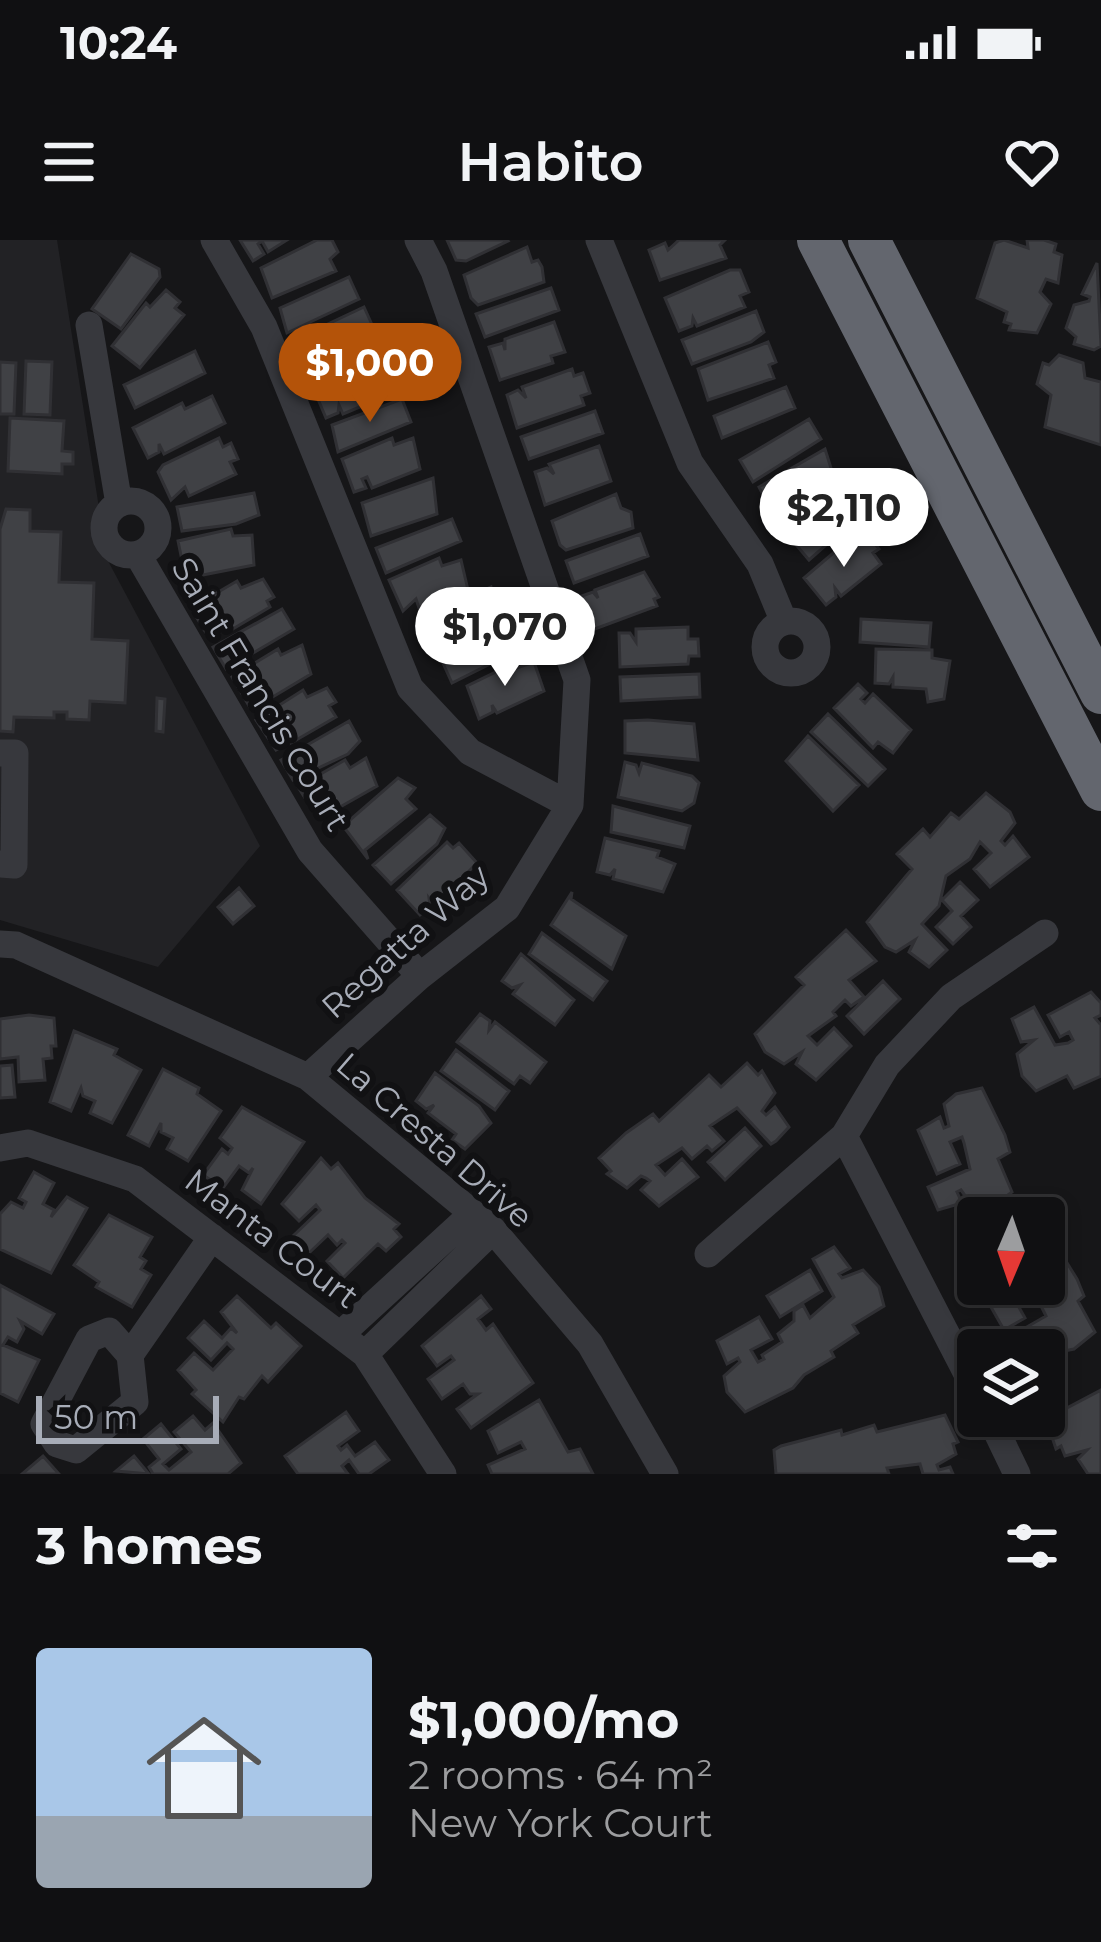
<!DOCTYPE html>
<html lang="en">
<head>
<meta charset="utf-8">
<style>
  :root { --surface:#101012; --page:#19191b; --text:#f1f3f6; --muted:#9c9d9f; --line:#303032; --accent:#b45309 }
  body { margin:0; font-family:Montserrat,sans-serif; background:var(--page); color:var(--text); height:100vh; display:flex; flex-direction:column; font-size:45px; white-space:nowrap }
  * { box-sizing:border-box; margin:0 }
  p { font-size:39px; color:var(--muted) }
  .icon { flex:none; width:66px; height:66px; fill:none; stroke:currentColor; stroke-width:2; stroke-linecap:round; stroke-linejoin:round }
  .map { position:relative; height:1234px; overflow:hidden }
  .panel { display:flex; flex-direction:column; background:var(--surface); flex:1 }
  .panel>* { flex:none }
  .needle { width:78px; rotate:182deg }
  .fabs { position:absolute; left:957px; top:957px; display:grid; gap:24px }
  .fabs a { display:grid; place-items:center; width:108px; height:108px; border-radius:12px; background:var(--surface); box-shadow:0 6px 18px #0003,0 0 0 3px var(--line); font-size:60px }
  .scale { position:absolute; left:36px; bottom:30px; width:183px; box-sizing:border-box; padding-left:12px; border:6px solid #a8adb8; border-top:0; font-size:33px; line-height:42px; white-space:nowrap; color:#a8adb8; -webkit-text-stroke:9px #111113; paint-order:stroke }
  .price { position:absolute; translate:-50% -102px; padding:0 27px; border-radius:42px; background:#fff; color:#222; font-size:39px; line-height:78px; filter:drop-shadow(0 3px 6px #0008) }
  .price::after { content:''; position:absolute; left:50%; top:72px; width:36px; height:27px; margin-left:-18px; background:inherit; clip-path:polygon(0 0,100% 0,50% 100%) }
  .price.on { background:var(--accent); color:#fff }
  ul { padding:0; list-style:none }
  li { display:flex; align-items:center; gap:36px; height:300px; padding:0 36px }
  li span { display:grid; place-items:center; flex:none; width:336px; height:240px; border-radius:12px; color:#555 }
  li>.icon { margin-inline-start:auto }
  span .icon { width:144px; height:144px; fill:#fffc; stroke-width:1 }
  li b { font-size:51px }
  h2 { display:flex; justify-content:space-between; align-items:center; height:144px; padding:0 36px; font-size:51px }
  .status { display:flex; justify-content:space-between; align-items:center; height:84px; padding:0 60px; background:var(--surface); direction:ltr }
  .status svg { height:33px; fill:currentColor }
  header { display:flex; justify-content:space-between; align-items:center; height:156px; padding:0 36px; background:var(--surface); font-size:54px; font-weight:600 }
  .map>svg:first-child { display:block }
</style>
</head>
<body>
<div class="status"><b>10:24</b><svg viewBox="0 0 49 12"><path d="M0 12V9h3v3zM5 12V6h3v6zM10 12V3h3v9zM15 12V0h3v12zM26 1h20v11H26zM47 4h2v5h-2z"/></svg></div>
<header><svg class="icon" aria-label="menu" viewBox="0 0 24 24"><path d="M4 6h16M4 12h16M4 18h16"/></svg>Habito<svg class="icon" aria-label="heart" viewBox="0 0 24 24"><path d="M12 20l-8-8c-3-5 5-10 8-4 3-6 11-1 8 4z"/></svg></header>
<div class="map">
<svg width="1101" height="1234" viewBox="0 0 1101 1234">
  <rect width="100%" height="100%" fill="#161618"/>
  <path fill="#222225" d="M 0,0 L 57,0 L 107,319 L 260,606 L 158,727 L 0,680 Z"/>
  <path fill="#404145" stroke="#303034" stroke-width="3" d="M 240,0 L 287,0 L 268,12 L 262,1 L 258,4 L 264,14 L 253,21 Z
    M 317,0 L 332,0 L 338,12 L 330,19 L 336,31 L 272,58 L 261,28 Z
    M 447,0 L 507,0 L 508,1 L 466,21 L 456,20 Z
    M 679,0 L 725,0 L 720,5 L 726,18 L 660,40 L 649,10 L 665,3 L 668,10 Z
    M 1004,0 L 1028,8 L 1027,0 L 1044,0 L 1056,4 L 1054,12 L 1062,15 L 1058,43 L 1046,39 L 1040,52 L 1051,64 L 1037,93 L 1009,90 L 1011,84 L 1004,82 L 1007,72 L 977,58 L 995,3 Z
    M 527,7 L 532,22 L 538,20 L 542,27 L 544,42 L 478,65 L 471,58 L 464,35 Z
    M 131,14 L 159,29 L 160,37 L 121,89 L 92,69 Z
    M 1097,23 L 1101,106 L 1094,110 L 1074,104 L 1076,97 L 1066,88 L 1074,65 L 1089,61 L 1090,57 L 1082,54 Z
    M 730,30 L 740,30 L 749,52 L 740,56 L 745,67 L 697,86 L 693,78 L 692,86 L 679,91 L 665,58 Z
    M 349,37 L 359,59 L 287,93 L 280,68 Z
    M 551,48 L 559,70 L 485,97 L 476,74 Z
    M 166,50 L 180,62 L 175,68 L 184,75 L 140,128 L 112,106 L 146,63 L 150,67 Z
    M 364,67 L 374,89 L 365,94 L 371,106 L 324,128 L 319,119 L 318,127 L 307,132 L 292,101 Z
    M 756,71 L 764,92 L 751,102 L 692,124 L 682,100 Z
    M 554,82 L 565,112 L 551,116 L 553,123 L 500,140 L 489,107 L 503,103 L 505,110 L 505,99 Z
    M 768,102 L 776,122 L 769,125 L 774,138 L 708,160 L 698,129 Z
    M 195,111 L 205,133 L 135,168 L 124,145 Z
    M 1059,115 L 1083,123 L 1085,138 L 1101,142 L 1101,205 L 1045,187 L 1051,155 L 1037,144 L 1043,123 L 1049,125 Z
    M 26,121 L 52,122 L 50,175 L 24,174 Z
    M 0,122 L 16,123 L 14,174 L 0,174 Z
    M 363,123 L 366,130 L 384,125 L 391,154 L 343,174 L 339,165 L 338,173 L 326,178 L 312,145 Z
    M 572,129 L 574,136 L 583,133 L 590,153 L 581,156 L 584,165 L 517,188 L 507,155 L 518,150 L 526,158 L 522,147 Z
    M 786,147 L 795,168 L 722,198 L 714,176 Z
    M 212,156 L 225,183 L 164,214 L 159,204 L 159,212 L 148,218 L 133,188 L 182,163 L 185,169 Z
    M 402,159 L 411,182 L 338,212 L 332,185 Z
    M 595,171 L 603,193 L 529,219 L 521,197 Z
    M 10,178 L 64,181 L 62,211 L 73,212 L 73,224 L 62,224 L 62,234 L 8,231 Z
    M 809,179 L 821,199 L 753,242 L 740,220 Z
    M 219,198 L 223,207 L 231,203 L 238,219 L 230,222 L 236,234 L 189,256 L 185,247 L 171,260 L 158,232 L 163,225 Z
    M 392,198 L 394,205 L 413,198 L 420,229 L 372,248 L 367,237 L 362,239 L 366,248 L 354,252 L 342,219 Z
    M 599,206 L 611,241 L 545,265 L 535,232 L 547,228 L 554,234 L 549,224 Z
    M 825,209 L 836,244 L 774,276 L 759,247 Z
    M 433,238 L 437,274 L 371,296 L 362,263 Z
    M 854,251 L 868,268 L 809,320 L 792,300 Z
    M 254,253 L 259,275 L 236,284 L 182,291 L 177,267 Z
    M 616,254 L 621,268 L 631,272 L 633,288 L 566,310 L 560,305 L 552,281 Z
    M 6,269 L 30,270 L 30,291 L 61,292 L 59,342 L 94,343 L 92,399 L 128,401 L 125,463 L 90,461 L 89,480 L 67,479 L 67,472 L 54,472 L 54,478 L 14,477 L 13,492 L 0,491 L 0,289 Z
    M 452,279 L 461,301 L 386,333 L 376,308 Z
    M 231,289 L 233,296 L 252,295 L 254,325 L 203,335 L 201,325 L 199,333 L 185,335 L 178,301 Z
    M 640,294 L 648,316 L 574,343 L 566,321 Z
    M 868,295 L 879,309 L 873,313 L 881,324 L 841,356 L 835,348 L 836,357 L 826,365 L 804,338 L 845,303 L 850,309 Z
    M 439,318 L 442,326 L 461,320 L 468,350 L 419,368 L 416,359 L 403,371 L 389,340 Z
    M 644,332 L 659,357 L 654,359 L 657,366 L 592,390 L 579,357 L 593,352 L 598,358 L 595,350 Z
    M 263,339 L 274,357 L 267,361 L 270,367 L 226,393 L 220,384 L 220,392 L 209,398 L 191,368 L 237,341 L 241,348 Z
    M 491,347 L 499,383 L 437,409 L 425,379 L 460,370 L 457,363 Z
    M 282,369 L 294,389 L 226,429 L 213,407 Z
    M 861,379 L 931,383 L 929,407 L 860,402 Z
    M 512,387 L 522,408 L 452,443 L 442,421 Z
    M 688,387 L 688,399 L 698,399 L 699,416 L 689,416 L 688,424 L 620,427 L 619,393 L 630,393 L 636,402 L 636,389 Z
    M 302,405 L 311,434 L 266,461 L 261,452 L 249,466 L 232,437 L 278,409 L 281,415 Z
    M 876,409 L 932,410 L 932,418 L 950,421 L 944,459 L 928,462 L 926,449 L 893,447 L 893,437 L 889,444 L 875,443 Z
    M 534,422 L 544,451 L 497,473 L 492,465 L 493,472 L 479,479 L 467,446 L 514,423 L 517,428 Z
    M 699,434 L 700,457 L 621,461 L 620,437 Z
    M 858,444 L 867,453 L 861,459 L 865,463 L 873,454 L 911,490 L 893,513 L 878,502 L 873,508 L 834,468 Z
    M 327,448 L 336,462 L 329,466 L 336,477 L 291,503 L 286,495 L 287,504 L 276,510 L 256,480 L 303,450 L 307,457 Z
    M 157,458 L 165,459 L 163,492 L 156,491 Z
    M 828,474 L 885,529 L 868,546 L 811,492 Z
    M 648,480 L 694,484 L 698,520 L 625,513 L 625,481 Z
    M 349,481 L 360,501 L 348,514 L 293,540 L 281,520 Z
    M 808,496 L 859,545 L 833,571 L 786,521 Z
    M 366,518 L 377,546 L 333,571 L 327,561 L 327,571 L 317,577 L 298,547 L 345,520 L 350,528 Z
    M 625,522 L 636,525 L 639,533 L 642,523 L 692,536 L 699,543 L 694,563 L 682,571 L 618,557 Z
    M 398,538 L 415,548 L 406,559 L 416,569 L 365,610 L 368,619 L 343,586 Z
    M 986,553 L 1010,572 L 1015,583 L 1001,601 L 1005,605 L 1013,596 L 1029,617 L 990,647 L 974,629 L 991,613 L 980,602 L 970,619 L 946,636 L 939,666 L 922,684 L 947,710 L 929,727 L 909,712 L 915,700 L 896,712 L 885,707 L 867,682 L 912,629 L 897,614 L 923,589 L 930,597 L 951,573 L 959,579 Z
    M 613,566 L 690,586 L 684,608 L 611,592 Z
    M 430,575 L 445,588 L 437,604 L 391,644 L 373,625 Z
    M 605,598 L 659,611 L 657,617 L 675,624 L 663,652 L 613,639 L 615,629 L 610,635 L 597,632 Z
    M 447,602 L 453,608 L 459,603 L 477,623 L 435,665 L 429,658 L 430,666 L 420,675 L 397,650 Z
    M 960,642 L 978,660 L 961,676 L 971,687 L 953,704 L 936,687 L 952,671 L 942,660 Z
    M 239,648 L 254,666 L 233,684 L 218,667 Z
    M 572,652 L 571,659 L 626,696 L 612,729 L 551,685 Z
    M 846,690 L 876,721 L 849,740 L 864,757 L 851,766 L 845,760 L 833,772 L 836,776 L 808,796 L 817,805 L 834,788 L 851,806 L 816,840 L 796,824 L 802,812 L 784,824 L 765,812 L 755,794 L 804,745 L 796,737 Z
    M 542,693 L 607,741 L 593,760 L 529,714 Z
    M 521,714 L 574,760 L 555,785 L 513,754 L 520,745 L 512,748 L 502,741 Z
    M 883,741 L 900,759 L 864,794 L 847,776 Z
    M 1091,752 L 1101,763 L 1101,775 L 1095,778 L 1101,785 L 1101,836 L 1074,848 L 1067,836 L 1036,851 L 1022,836 L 1017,814 L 1034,800 L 1021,802 L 1012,779 L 1034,767 L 1055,805 L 1068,803 L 1073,800 L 1069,792 L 1060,797 L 1048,775 Z
    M 480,774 L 490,781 L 489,790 L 495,782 L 546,822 L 530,843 L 520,836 L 514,844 L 457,802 Z
    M 29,775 L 54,778 L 56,806 L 51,806 L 52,818 L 43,819 L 45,840 L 19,842 L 18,817 L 0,819 L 0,779 Z
    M 74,791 L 117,809 L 114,815 L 141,830 L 112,883 L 90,873 L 95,861 L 83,856 L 81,848 L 71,871 L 50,862 Z
    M 456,810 L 509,851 L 495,870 L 441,831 Z
    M 747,823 L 758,835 L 762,831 L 775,853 L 762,871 L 766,875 L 775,867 L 789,887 L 776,901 L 771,904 L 737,868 L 710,886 L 724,901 L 712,911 L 707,906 L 692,919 L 682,908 L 656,925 L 665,935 L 682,919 L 698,937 L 659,966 L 641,950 L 650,941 L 646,938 L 641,936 L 627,948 L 607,934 L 611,931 L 599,918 L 626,893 L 653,874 L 659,881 L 709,835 L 721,847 Z
    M 12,825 L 15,857 L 0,858 L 0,826 Z
    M 163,829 L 199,848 L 197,854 L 221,871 L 188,921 L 167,909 L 173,898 L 161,892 L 161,883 L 149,906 L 128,895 Z
    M 435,833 L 479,866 L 491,883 L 465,909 L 452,900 L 456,894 L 428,873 L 434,865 L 426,869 L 416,861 Z
    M 982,848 L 1005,895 L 1010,912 L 998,919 L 1012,952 L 996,964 L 974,968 L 961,950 L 957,952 L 962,963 L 938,970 L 928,947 L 970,929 L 964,903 L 962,897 L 950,902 L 960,924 L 937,934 L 918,890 L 940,877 L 944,888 L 949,886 L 944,864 L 956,854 Z
    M 242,867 L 304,902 L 261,964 L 242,950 L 253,928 L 249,933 L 239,926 L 223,948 L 203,935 L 222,909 L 228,914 L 232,908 L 220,898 Z
    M 745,888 L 761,906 L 725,940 L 708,922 Z
    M 321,918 L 331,929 L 338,923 L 365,958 L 399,984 L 394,989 L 401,997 L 386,1011 L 378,1004 L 343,1038 L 327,1021 L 345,1003 L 342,1000 L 337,1005 L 328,995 L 309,1013 L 293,996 L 320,970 L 316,965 L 299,981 L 282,964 Z
    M 34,932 L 54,943 L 43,964 L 54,970 L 51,977 L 67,957 L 87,968 L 51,1033 L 0,1009 L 0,974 L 11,962 L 23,968 L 26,962 L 19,958 Z
    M 109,975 L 152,997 L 140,1017 L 146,1021 L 141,1029 L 151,1035 L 132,1067 L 96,1047 L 99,1042 L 74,1025 Z
    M 1051,997 L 1077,1039 L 1084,1056 L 1078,1061 L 1095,1092 L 1074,1109 L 1059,1112 L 1044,1095 L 1040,1097 L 1046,1108 L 1017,1110 L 1011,1096 L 1046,1076 L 1032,1048 L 1018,1055 L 1012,1044 L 1044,1044 L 1044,1001 Z
    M 978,999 L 978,1028 L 971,1031 L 959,1009 Z
    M 834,1007 L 850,1028 L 839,1034 L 842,1038 L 863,1030 L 879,1047 L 884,1066 L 853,1085 L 858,1093 L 831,1111 L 834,1117 L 804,1135 L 793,1148 L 745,1172 L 727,1152 L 724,1136 L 740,1122 L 738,1118 L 727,1124 L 717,1101 L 759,1077 L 772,1099 L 751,1110 L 758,1122 L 764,1119 L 762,1115 L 782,1102 L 778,1094 L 794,1081 L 794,1071 L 803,1065 L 810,1078 L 834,1057 L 813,1019 Z
    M 810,1030 L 822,1051 L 780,1077 L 767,1056 Z
    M 1006,1044 L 1025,1078 L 1004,1090 L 979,1046 Z
    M 0,1045 L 54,1074 L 42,1094 L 20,1081 L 24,1089 L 17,1102 L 8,1097 L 3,1105 L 39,1120 L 18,1162 L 0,1153 Z
    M 237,1056 L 271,1088 L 276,1083 L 301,1106 L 268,1142 L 262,1136 L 244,1159 L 239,1157 L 223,1182 L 192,1154 L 196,1150 L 178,1130 L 194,1113 L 213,1130 L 233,1109 L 227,1103 L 211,1120 L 188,1098 L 204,1081 L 222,1098 L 231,1088 L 237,1093 L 221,1072 Z
    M 481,1056 L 491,1069 L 478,1079 L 486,1090 L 493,1084 L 533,1143 L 471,1188 L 457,1169 L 478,1154 L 470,1154 L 463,1144 L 442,1159 L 428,1139 L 454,1120 L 451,1116 L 437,1126 L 422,1106 Z
    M 1101,1150 L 1101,1234 L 1088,1234 L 1078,1219 L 1087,1210 L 1065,1216 L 1061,1206 L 1056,1209 L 1046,1179 Z
    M 539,1160 L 568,1212 L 580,1209 L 593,1234 L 492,1234 L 488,1225 L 525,1209 L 521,1202 L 498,1213 L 488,1191 Z
    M 346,1172 L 359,1191 L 338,1206 L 341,1210 L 347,1205 L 355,1216 L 375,1202 L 389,1220 L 369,1234 L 359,1234 L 349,1220 L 342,1226 L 348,1234 L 298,1234 L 285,1216 Z
    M 945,1175 L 958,1202 L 953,1204 L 956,1214 L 937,1225 L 939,1230 L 950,1227 L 953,1234 L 923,1234 L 920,1224 L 887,1228 L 889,1234 L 776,1234 L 774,1210 L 781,1206 L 841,1190 L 842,1195 L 874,1185 L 877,1192 Z
    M 193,1176 L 205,1190 L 213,1183 L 241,1223 L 228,1234 L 153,1234 L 149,1227 L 159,1219 L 143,1199 L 161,1184 L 181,1209 L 163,1224 L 169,1230 L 191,1212 L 174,1192 Z
    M 43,1216 L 59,1234 L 22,1234 Z
    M 134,1216 L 149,1234 L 116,1231 Z"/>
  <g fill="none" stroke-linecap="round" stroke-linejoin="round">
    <path stroke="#37383d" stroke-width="27" d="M 214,0 L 264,87 L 410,448 L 470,512 L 570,565
      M 599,0 L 690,223 L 760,324 L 784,382
      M 89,85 L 119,264
      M104 288a27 27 0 1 1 54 0a27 27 0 1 1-54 0Z
      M 138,315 L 310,611 L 420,736
      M765 407a26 26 0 1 1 52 0a26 26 0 1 1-52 0Z
      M 0,513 L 15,513 L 14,625 L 0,624
      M 0,704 L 16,705 L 308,837 L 493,990 L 590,1104 L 665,1234
      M 308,837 L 420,736 L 507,668 L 570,565 L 577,440 L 434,31 L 418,0
      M 844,896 L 978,1155
      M 0,908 L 28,903 L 135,939 L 365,1114 L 443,1234
      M 708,1014 L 844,896 L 887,825 L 951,757 L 1045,693
      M 340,1095 L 472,974
      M 365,1114 L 493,990
      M 130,1115 L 109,1091 L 89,1099 L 44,1184 L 57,1204 L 76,1210 L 135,1162 L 130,1115 L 212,997
      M 989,1176 L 1017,1234"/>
    <path stroke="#63666e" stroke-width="42" d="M 818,0 L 1101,550
      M 869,0 L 1101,453"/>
  </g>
  <g text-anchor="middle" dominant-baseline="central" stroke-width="12" stroke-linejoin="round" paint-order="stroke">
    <g font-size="33" fill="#a8adb8" stroke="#111113">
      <text transform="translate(261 454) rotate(59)">Saint Francis Court</text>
      <text transform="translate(405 701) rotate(-42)">Regatta Way</text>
      <text transform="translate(435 900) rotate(41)">La Cresta Drive</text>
      <text transform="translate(272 998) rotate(37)">Manta Court</text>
    </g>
  </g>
</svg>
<div class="fabs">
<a><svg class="needle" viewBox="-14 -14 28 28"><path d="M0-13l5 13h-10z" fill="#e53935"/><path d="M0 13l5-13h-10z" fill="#9c9d9f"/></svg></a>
<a><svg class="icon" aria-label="layers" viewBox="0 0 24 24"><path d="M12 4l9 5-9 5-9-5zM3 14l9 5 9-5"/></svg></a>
</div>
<div class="scale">50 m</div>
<b class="price on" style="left:370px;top:185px">$1,000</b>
<b class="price" style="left:844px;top:330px">$2,110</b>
<b class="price" style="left:505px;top:449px">$1,070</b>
</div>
<section class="panel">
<h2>3 homes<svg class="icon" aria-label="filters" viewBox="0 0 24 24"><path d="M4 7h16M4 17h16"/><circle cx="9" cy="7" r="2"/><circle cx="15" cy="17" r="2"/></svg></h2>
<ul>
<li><span style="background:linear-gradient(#a9c7e8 70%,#9aa5b1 0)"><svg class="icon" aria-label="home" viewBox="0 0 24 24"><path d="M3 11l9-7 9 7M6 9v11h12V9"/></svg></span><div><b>$1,000/mo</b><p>2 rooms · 64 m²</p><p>New York Court</p></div></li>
</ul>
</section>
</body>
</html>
